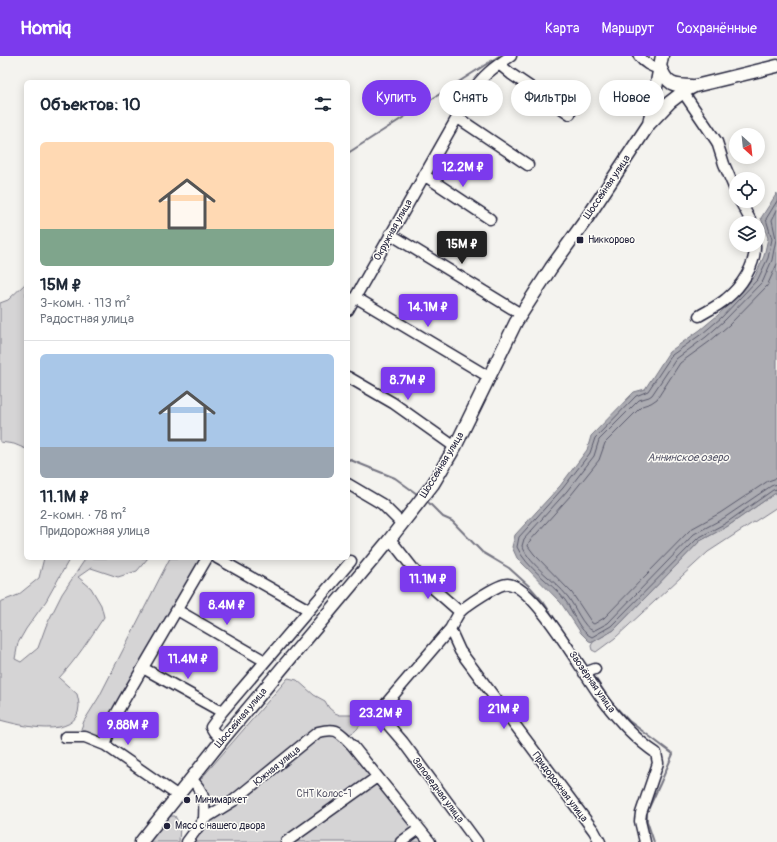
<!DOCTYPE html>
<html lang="ru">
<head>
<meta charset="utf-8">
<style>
  :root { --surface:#fff; --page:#f6f6f7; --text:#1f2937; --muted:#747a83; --line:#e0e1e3; --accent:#7c3aed }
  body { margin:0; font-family:Pangolin,sans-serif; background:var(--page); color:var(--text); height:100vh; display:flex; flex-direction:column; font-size:15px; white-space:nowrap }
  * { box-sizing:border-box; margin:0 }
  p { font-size:13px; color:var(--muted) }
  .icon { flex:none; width:22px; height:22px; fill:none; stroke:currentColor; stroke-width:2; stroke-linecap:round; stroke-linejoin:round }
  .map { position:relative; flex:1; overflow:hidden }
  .sheet { position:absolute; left:24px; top:24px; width:326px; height:480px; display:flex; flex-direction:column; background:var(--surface); border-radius:6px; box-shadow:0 2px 10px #0003 }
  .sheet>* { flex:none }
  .top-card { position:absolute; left:362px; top:24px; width:355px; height:36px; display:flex; gap:8px }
  .needle { width:26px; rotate:153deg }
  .fabs { position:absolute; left:729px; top:72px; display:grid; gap:8px }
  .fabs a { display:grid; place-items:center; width:36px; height:36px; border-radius:50%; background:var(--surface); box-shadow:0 2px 10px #0003; font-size:20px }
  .price { position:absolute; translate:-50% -34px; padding:0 9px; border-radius:4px; background:var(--accent); color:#fff; font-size:13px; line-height:26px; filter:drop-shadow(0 1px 2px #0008) }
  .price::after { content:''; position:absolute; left:50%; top:24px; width:12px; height:9px; margin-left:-6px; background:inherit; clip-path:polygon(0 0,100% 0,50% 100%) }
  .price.current { background:#222; color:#fff }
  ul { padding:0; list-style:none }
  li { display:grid; align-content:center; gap:8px; height:212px; padding:0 16px }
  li+li { border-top:1px solid var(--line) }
  li span { display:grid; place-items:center; height:124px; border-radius:6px; color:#555 }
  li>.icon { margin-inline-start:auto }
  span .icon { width:72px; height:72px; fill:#fffc; stroke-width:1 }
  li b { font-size:17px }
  h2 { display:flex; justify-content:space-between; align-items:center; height:48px; padding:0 16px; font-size:17px }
  .chip { padding:0 14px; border-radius:18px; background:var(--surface); box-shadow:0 2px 10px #0003; font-size:14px; line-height:36px }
  .chip.current { background:var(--accent); color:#fff }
  header { display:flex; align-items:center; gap:24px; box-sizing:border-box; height:56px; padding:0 20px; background:var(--accent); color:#fff }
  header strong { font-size:19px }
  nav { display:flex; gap:22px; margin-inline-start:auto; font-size:14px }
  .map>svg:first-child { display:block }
</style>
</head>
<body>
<header>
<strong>Homiq</strong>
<nav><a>Карта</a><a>Маршрут</a><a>Сохранённые</a></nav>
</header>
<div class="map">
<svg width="777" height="786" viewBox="0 0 777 786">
  <rect width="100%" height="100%" fill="#f4f3ef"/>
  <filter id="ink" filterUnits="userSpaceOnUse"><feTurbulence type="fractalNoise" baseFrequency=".025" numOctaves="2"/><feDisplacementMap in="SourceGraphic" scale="8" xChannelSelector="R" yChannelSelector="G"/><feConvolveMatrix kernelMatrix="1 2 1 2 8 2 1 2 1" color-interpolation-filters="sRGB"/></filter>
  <g filter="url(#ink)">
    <path fill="#d5d4d5" stroke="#7c7b88" d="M 26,227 L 26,393 L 14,388 L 0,386 L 0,247 L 8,244 Z
      M 777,436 L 777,451 L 708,496 L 615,582 L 596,596 L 592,594 L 591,590 L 593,586 L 614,574 L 700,485 L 728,470 Z
      M 44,502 L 70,502 L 46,545 L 26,573 L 18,587 L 15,603 L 21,606 L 38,592 L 46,570 L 62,538 L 86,502 L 148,502 L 137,515 L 118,521 L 91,512 L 78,521 L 91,532 L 101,549 L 104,561 C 90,582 76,604 59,622 L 77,638 C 78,642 79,646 79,650 C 78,685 19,669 0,664 L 0,546 L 18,539 L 39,522 Z
      M 170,502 L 202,502 L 117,648 L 101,679 L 94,680 L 82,676 L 81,673 L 84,665 L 99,641 Z
      M 288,622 L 297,624 L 314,639 L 325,645 L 329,652 L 335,657 L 340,659 L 352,659 L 362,664 C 357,677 352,678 339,680 L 425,786 L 192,786 L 200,773 L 238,743 C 218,747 204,747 200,724 Z
      M 167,760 L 175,760 L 180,770 L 179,786 L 147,786 Z"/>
    <path fill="#acacb2" stroke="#757582" d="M 777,137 L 777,436 L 728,470 L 700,485 L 614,574 L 593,586 L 589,585 L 581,577 L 561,547 L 523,508 L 517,502 L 512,491 L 515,479 L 560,430 L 587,394 L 591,380 L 634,336 L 645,333 L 669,296 L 700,274 L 718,259 L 755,220 L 764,200 L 768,182 L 761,162 Z"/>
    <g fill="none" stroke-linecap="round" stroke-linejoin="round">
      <path stroke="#59596b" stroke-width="1" d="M 777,145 L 766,163 L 772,183 L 768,202 L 758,223 L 721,262 L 703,277 L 672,299 L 648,335 L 636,340 L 595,382 L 590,397 L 563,432 L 519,481 L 517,491 C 527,513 550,525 565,544 C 573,555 579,576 592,581 L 611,570 L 698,482 L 726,467 L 773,434 L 777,433
        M 777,154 L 772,164 L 776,183 L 772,204 L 763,225 L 724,265 L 706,281 L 676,303 L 652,339 L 649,341 L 639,344 L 599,384 L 594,400 L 567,435 L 524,483 L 522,490 C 531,511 554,523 568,541 C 575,550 583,571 593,575 L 608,567 L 694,478 L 724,462 L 771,430 L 777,428
        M 777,208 L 767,230 L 729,269 L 709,286 L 680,307 L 657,343 L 651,347 L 642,350 L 605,387 L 599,404 L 571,439 L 529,486 L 528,490 L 534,498 L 572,537 L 592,567 L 594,568 L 604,562 L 691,473 L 720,457 L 768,425 L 777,422"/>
      <path stroke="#757582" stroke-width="2" d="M 348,97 L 499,0
        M 348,403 L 395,422 L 417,438
        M 429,447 L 443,461 L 452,465 L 482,496 L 509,512 L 530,531 L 544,547 L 588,612
        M 592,617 L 611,646 L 629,665 L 673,698 L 660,728 L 647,756 L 647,765 L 654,786"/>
      <defs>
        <path id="minor" d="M 639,0 C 645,8 651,10 659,13
          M 499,8 L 511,18 L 570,58
          M 683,36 L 717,86 L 724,108 L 736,136
          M 458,62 L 528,109
          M 424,119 L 490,163
          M 740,145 L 752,167
          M 390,178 L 521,258
          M 355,241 L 489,321
          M 348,254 L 471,37 C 482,20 494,11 511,0
          M 699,260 C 707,255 718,250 726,243 C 741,231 756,209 755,189
          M 348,321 L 393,347 L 455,391
          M 348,428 L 382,448 L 402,468
          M 390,483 L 419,520 L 460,556
          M 217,502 L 309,554
          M 177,554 L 265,605
          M 450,573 L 378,657 L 403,686 L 477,786
          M 143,612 L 222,656
          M 584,617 L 595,613
          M 65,681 L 85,681 L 105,689 L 177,739
          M 222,684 L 214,676 L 211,671 L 222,656 L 351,505
          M 105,689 L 115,660 L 124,644 L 207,502
          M 191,723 C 205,736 205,745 204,763
          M 187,786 L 204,763 L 233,745 L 318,676 C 338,671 339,676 352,689 L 430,786
          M 286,786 L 377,721
          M 401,786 L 419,773
          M 600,786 L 594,775 L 460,595 L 450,573 C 453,568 456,562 459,557 C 465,550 499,527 508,528 C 535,530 585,621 603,644 C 618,664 635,683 656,697 L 658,707 L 641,757 L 640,765 L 645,786"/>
        <path id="major" d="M 660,10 C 667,29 673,30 692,30
          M 649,68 L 662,0
          M 141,786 L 222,684 L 390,483 L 433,428 L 455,391 L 516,266 L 551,212 L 587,162 L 649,68 L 670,46 L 683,36 L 695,30 L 777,10"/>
      </defs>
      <use href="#minor" stroke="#22223b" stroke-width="13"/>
      <use href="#major" stroke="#22223b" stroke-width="15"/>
      <use href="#minor" stroke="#fdfcf7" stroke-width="10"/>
      <use href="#major" stroke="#fdfcf7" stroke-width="12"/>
    </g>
  </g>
  <g fill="#22223b" stroke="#fdfcf7" stroke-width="1.5">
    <rect x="576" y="180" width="8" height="8" rx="2"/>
    <circle cx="187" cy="744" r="4"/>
    <circle cx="167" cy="770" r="4"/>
  </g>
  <g text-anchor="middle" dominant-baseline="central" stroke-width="3" stroke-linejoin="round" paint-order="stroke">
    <g font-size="10" fill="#22223b" stroke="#fdfcf7">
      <text transform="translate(607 131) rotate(-56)">Шоссейная улица</text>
      <text transform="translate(393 174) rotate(-61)">Окружная улица</text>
      <text transform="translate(442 409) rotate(-59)">Шоссейная улица</text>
      <text transform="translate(592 626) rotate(55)">Заозёрная улица</text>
      <text transform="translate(241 662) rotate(-50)">Шоссейная улица</text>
      <text transform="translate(277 710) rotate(-39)">Южная улица</text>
      <text transform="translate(560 731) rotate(53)">Придорожная улица</text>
      <text transform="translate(438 734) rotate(53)">Заповедная улица</text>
    </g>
    <g font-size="10" fill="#22223b" stroke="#fdfcf7" text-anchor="start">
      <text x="588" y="184">Никкорово</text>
      <text x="195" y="744">Минимаркет</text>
      <text x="175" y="770">Мясо с нашего двора</text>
    </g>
    <g font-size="10" fill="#585769" stroke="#fdfcf7">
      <text x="324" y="738">СНТ Колос-1</text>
    </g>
    <g font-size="11" font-style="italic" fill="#59596b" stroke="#fdfcf7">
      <text x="688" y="401">Аннинское озеро</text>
    </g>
  </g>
</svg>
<div class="fabs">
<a><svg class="needle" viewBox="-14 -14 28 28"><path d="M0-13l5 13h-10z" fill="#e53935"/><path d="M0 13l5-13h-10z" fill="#747a83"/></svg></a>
<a><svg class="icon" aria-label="locate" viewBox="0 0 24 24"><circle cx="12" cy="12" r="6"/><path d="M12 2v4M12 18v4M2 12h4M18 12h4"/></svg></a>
<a><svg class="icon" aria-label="layers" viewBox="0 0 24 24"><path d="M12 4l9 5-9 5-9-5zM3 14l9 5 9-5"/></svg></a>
</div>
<b class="price" style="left:463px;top:132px">12.2M ₽</b>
<b class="price current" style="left:462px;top:209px">15M ₽</b>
<b class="price" style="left:428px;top:272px">14.1M ₽</b>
<b class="price" style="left:408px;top:345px">8.7M ₽</b>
<b class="price" style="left:428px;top:544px">11.1M ₽</b>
<b class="price" style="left:227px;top:570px">8.4M ₽</b>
<b class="price" style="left:188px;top:624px">11.4M ₽</b>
<b class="price" style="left:504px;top:674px">21M ₽</b>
<b class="price" style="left:381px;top:678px">23.2M ₽</b>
<b class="price" style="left:128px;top:690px">9.88M ₽</b>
<div class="top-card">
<a class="chip current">Купить</a>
<a class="chip">Снять</a>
<a class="chip">Фильтры</a>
<a class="chip">Новое</a>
</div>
<section class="sheet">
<h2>Объектов: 10<svg class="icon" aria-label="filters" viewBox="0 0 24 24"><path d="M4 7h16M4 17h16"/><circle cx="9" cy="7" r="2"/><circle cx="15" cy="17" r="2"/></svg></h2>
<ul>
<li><span style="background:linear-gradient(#ffd9b3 70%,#7fa58c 0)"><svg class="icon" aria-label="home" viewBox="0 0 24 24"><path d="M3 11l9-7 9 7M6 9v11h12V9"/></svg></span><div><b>15M ₽</b><p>3-комн. · 113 m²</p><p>Радостная улица</p></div></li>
<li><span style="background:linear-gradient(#a9c7e8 75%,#9aa5b1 0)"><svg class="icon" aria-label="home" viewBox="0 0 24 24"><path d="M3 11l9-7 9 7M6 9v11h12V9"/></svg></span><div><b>11.1M ₽</b><p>2-комн. · 78 m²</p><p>Придорожная улица</p></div></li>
</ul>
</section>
</div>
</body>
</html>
